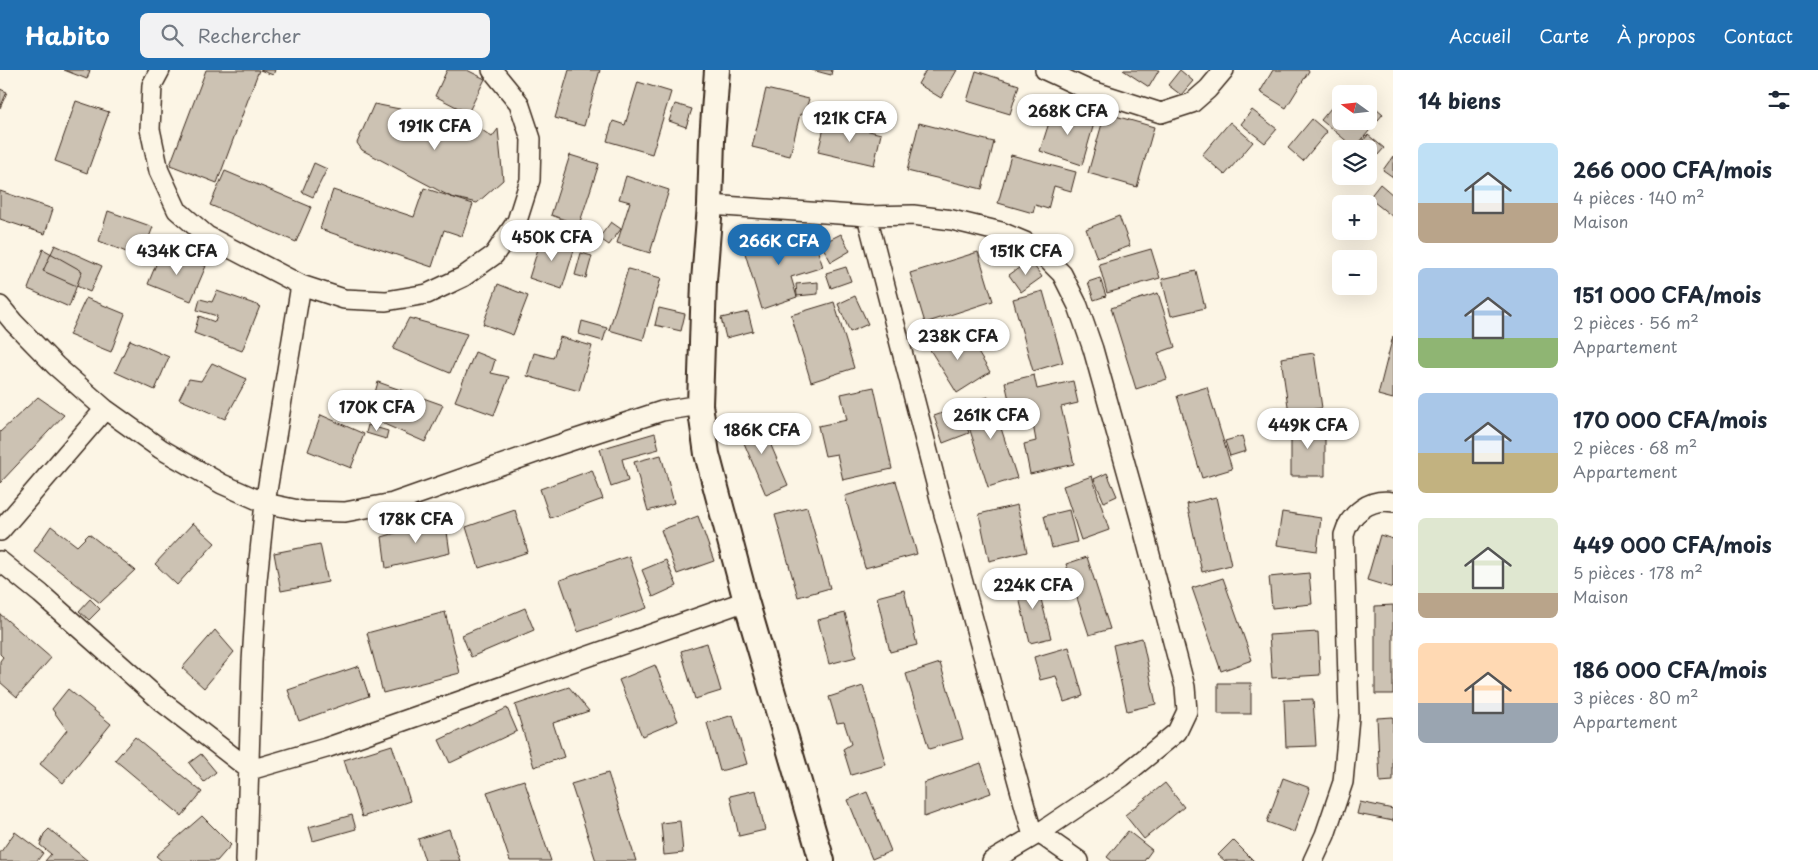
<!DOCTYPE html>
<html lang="fr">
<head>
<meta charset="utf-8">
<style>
  :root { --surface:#fff; --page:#f2f2f3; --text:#1f2937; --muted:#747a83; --accent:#1f6fb2 }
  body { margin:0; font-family:"Playpen Sans",sans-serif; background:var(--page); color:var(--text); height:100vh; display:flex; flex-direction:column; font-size:19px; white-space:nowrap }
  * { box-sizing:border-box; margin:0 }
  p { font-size:16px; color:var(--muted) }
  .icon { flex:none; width:28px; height:28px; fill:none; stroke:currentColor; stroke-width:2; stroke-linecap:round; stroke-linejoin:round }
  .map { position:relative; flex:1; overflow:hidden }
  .side { display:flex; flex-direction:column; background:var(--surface); width:425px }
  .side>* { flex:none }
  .needle { width:32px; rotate:285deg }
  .fabs { position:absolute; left:1332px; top:15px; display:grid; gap:10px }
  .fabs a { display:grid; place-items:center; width:45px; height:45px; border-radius:8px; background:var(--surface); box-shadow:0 5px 20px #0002; font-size:25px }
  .price { position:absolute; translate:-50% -42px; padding:0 11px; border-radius:18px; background:#fff; color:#222; font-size:16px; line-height:32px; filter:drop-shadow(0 1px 2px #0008) }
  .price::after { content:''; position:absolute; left:50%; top:30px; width:15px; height:11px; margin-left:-8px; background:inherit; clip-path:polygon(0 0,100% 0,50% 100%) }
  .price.current { background:var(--accent); color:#fff }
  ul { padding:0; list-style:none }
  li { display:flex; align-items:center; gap:15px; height:125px; padding:0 25px }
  li span { display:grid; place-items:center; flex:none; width:140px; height:100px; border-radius:8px; color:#555 }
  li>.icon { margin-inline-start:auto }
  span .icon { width:60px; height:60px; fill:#fffc; stroke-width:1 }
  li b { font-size:21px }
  h2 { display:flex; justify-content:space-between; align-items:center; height:60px; padding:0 25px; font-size:21px }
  header { display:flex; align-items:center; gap:30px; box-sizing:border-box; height:70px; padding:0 25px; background:var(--accent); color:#fff }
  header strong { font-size:24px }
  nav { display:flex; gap:28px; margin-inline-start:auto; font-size:18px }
  .search { width:350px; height:45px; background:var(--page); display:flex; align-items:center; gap:12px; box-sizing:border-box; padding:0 18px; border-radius:8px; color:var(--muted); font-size:19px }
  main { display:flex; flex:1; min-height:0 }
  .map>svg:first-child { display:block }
</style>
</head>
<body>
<header>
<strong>Habito</strong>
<div class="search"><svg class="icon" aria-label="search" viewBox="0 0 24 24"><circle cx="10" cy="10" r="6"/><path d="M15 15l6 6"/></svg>Rechercher</div>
<nav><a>Accueil</a><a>Carte</a><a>À propos</a><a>Contact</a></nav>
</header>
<main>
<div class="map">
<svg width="1393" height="791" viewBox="0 0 1393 791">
  <rect width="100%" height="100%" fill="#fcf5e5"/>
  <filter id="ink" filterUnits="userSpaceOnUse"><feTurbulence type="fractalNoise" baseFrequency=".02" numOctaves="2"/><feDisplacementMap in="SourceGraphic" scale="10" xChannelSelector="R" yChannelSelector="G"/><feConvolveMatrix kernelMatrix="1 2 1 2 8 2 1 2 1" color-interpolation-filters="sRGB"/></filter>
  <g filter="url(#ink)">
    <path fill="#ccc2b3" stroke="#3b2a1e" d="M 64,0 L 90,0 L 87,9 Z
      M 206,0 L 259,0 L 217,113 L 170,95 Z
      M 260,0 L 275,0 L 273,5 Z
      M 447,0 L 467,0 L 485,9 L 468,43 L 435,26 Z
      M 569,0 L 600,0 L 584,56 L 555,48 Z
      M 812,0 L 832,0 L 831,5 Z
      M 926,0 L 957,0 L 941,28 L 918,14 Z
      M 1123,0 L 1159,0 L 1149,17 Z
      M 1180,0 L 1193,11 L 1181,25 L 1168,15 Z
      M 1273,0 L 1307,0 L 1309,1 L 1286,38 L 1260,22 Z
      M 976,1 L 1019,15 L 1010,44 L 967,31 Z
      M 638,12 L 671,22 L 652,84 L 607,71 L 613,51 L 625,55 Z
      M 1350,16 L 1359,24 L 1343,24 Z
      M 0,19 L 7,22 L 0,38 Z
      M 766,19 L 809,29 L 804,45 L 800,44 L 790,86 L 752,77 Z
      M 1341,26 L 1341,51 L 1369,51 L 1369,32 L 1383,44 L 1355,78 L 1321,50 Z
      M 76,31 L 109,42 L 87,103 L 55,91 Z
      M 374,34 L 472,53 L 492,67 L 498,59 L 503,110 L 477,133 L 451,127 L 362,80 L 357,73 Z
      M 675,34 L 692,39 L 686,57 L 669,51 Z
      M 1054,37 L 1095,50 L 1082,95 L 1040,81 Z
      M 1252,40 L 1277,59 L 1265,73 L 1241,54 Z
      M 1105,43 L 1154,57 L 1137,117 L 1088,103 Z
      M 1312,49 L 1327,62 L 1303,91 L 1288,78 Z
      M 826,50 L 881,64 L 874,95 L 818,82 Z
      M 1230,52 L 1253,72 L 1225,105 L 1202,85 Z
      M 919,53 L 994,72 L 982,119 L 907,101 Z
      M 1368,65 L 1384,78 L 1370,94 L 1369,93 L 1369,79 L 1356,79 Z
      M 570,85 L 599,94 L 579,155 L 551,145 Z
      M 1011,85 L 1076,102 L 1071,121 L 1054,116 L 1048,139 L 1035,135 L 1033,143 L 998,133 Z
      M 1393,86 L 1393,107 L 1383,100 Z
      M 314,93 L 327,99 L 313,127 L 302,122 Z
      M 225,101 L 311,137 L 296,172 L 210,135 Z
      M 626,106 L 669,120 L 650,183 L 617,173 L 630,132 L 619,129 Z
      M 1380,114 L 1393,125 L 1393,147 L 1369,128 Z
      M 424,118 L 473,134 L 462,166 L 444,160 L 432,197 L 320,159 L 333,120 L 414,147 Z
      M 0,121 L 53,139 L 45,164 L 0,149 Z
      M 108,141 L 153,157 L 141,188 L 99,171 Z
      M 1119,146 L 1130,176 L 1097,188 L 1086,159 Z
      M 611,152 L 621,159 L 609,175 L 599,168 Z
      M 770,161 L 776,179 L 813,167 L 823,197 L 791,207 L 797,227 L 762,239 L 741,170 Z
      M 841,164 L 850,181 L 831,192 L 821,174 Z
      M 542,166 L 575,177 L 562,219 L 529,208 Z
      M 55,175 L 102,196 L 90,222 L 43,201 Z
      M 43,179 L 82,201 L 69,237 L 28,219 Z
      M 1151,179 L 1160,208 L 1107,223 L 1099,194 Z
      M 161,182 L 206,196 L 191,231 L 148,214 Z
      M 978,182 L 993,231 L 925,253 L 910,203 Z
      M 581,183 L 592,186 L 586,208 L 575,205 Z
      M 1030,190 L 1042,207 L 1021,222 L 1009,205 Z
      M 846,197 L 851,211 L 831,218 L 826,203 Z
      M 628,199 L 661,208 L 643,270 L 609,260 Z
      M 1196,201 L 1205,238 L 1171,246 L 1162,209 Z
      M 1100,208 L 1106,226 L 1094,230 L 1088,212 Z
      M 818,212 L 818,224 L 797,226 L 796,214 Z
      M 498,214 L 528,226 L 513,265 L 483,254 Z
      M 217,221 L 260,236 L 242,281 L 194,263 L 199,246 L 215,252 L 217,246 L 197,240 L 200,229 L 212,232 Z
      M 1043,221 L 1063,292 L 1033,301 L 1013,229 Z
      M 1158,223 L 1175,277 L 1158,283 L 1167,309 L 1136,319 L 1111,238 Z
      M 855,226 L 868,254 L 850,262 L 838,234 Z
      M 86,228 L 125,244 L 111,282 L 69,265 Z
      M 834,232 L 854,298 L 811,312 L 791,245 Z
      M 659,238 L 685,244 L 681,261 L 655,255 Z
      M 748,242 L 753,261 L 726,268 L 721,248 Z
      M 409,248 L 467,264 L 450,303 L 393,279 Z
      M 582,251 L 607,258 L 603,271 L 579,264 Z
      M 954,259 L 964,276 L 971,271 L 990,302 L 957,323 L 927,275 Z
      M 1393,266 L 1393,329 L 1378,325 Z
      M 560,267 L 592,276 L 579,321 L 527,306 L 534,283 L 553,288 Z
      M 130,270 L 169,287 L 155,320 L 115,302 Z
      M 475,282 L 495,290 L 491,303 L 509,307 L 494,345 L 455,331 Z
      M 1314,283 L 1322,338 L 1289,343 L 1281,288 Z
      M 212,293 L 247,309 L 225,349 L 179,329 L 189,309 L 201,311 Z
      M 1034,305 L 1037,319 L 1073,311 L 1078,333 L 1061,337 L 1074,394 L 1030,404 L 1024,374 L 1036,371 L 1032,349 L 1014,352 L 1005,312 Z
      M 378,312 L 443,335 L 425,372 L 368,347 Z
      M 874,317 L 892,399 L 843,410 L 837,384 L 825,386 L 818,356 L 847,350 L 841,324 Z
      M 1207,317 L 1232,399 L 1202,408 L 1177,326 Z
      M 38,327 L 64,345 L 0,413 L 0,362 Z
      M 988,327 L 992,341 L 1008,336 L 1013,350 L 1000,355 L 1017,408 L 988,417 L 962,335 Z
      M 960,337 L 969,363 L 943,373 L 934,346 Z
      M 321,345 L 364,364 L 351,398 L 308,381 Z
      M 758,345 L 788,415 L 766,425 L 736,354 Z
      M 368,355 L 388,361 L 386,369 L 366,363 Z
      M 1291,355 L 1325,355 L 1325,406 L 1291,406 Z
      M 655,363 L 659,379 L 622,389 L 628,411 L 611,417 L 600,379 Z
      M 1242,366 L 1246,381 L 1230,386 L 1225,371 Z
      M 661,385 L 674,433 L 648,441 L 634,392 Z
      M 592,400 L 603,429 L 550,448 L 540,419 Z
      M 1107,403 L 1117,426 L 1104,432 L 1094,409 Z
      M 1092,406 L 1109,460 L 1081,470 L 1063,416 Z
      M 896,411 L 917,484 L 865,498 L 845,426 Z
      M 1216,427 L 1231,495 L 1202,502 L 1187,434 Z
      M 1017,435 L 1027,482 L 989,491 L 979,444 Z
      M 807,437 L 830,518 L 798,527 L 775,445 Z
      M 515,440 L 528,482 L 479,498 L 466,457 Z
      M 1069,440 L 1077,472 L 1052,478 L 1044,446 Z
      M 1282,442 L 1321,448 L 1317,481 L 1277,475 Z
      M 698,446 L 714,491 L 677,504 L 661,460 Z
      M 445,448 L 450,483 L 386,498 L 382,467 Z
      M 193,453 L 215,473 L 177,515 L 155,494 Z
      M 51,456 L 77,476 L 89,464 L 135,500 L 100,533 L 34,481 Z
      M 1380,465 L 1393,469 L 1393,518 L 1367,510 Z
      M 320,474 L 328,512 L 281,521 L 274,483 Z
      M 629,486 L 647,538 L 578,562 L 560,510 Z
      M 1087,487 L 1110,559 L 1089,565 L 1066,494 Z
      M 666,490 L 677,516 L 653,527 L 642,500 Z
      M 1309,503 L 1312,534 L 1272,538 L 1269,507 Z
      M 1035,506 L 1051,568 L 1030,573 L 1015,511 Z
      M 1223,508 L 1252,590 L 1221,601 L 1192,518 Z
      M 904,520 L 917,575 L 890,582 L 877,527 Z
      M 90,529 L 100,539 L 89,550 L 79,541 Z
      M 1393,535 L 1393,624 L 1375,624 L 1375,536 Z
      M 525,538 L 534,560 L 471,587 L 462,565 Z
      M 445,542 L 460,603 L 383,623 L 367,563 Z
      M 845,543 L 856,587 L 829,594 L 818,550 Z
      M 0,544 L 51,588 L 17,627 L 0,612 L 0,591 L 3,587 L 0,584 Z
      M 215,560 L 234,582 L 204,618 L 182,598 Z
      M 1318,562 L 1320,605 L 1272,608 L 1269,565 Z
      M 1142,568 L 1156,634 L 1127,641 L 1113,575 Z
      M 707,573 L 721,621 L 695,629 L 681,581 Z
      M 1069,577 L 1083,626 L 1064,632 L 1056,606 L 1040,610 L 1034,587 Z
      M 940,593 L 963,669 L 929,679 L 906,604 Z
      M 655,595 L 678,651 L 642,666 L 619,610 Z
      M 359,596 L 369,626 L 299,651 L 288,620 Z
      M 1218,613 L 1251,613 L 1251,644 L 1218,644 Z
      M 863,616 L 886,695 L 851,705 L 843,679 L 851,674 L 844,652 L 837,653 L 829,627 Z
      M 569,617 L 589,641 L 553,653 L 564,687 L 534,697 L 515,635 Z
      M 68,619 L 111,654 L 63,713 L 40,694 L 67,660 L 52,639 Z
      M 1313,629 L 1316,676 L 1286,677 L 1284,630 Z
      M 507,638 L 517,661 L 450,693 L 439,670 Z
      M 733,645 L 747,694 L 720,701 L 707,653 Z
      M 1393,647 L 1393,711 L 1380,712 L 1377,648 Z
      M 135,667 L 202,722 L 182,746 L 115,690 Z
      M 392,675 L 410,731 L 362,747 L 344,690 Z
      M 201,684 L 216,702 L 204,712 L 189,693 Z
      M 981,693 L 991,723 L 924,747 L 924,713 Z
      M 608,703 L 636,791 L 596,791 L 571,714 Z
      M 1283,708 L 1310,718 L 1294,762 L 1267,752 Z
      M 524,710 L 551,791 L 510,791 L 487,722 Z
      M 1165,713 L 1184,737 L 1144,769 L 1125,745 Z
      M 756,720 L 765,760 L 739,766 L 730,726 Z
      M 867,722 L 891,781 L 872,789 L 848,730 Z
      M 1360,732 L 1393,739 L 1393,751 L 1357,744 Z
      M 352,745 L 356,759 L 313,771 L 309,757 Z
      M 202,746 L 231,775 L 217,791 L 162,791 L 156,786 Z
      M 680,751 L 683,783 L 664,785 L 661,753 Z
      M 49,759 L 88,791 L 45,791 L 51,784 L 40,775 L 44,764 Z
      M 449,759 L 460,791 L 425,791 L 418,769 Z
      M 1128,761 L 1152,780 L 1144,791 L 1112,791 L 1107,787 Z
      M 15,762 L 43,783 L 37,791 L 0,791 L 0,783 Z
      M 1233,770 L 1254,791 L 1225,791 L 1218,785 Z"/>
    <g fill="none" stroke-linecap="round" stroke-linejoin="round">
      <defs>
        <path id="minor" d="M 160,0 L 152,15 L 150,59 L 159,101 L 177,140 L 207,166 L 301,215 L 344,229 L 386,231 L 427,224 L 463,207 L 494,185 L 517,151 L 530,110 L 531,69 L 519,33 L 492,0
          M 1045,0 L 1086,19 L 1161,43 L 1192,33 L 1208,19 L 1224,0
          M 710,135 L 867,146 L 913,145 L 952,150 L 1001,162 L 1025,172 L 1044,186 L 1062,204 L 1078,236 L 1093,279 L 1140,447 L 1185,617 L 1187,641 L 1177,662 L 1122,707 L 1039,763 L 992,791
          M 867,146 L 944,444 L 1033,766
          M 0,236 L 14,253 L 56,296 L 105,339 L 161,379 L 222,414 L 265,433 L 303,441 L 345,442 L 393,433 L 552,377 L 662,341 L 700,335
          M 0,461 L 105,339
          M 0,491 L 41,524 L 161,631 L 250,700 L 326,678 L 746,531
          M 1039,763 L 1079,791
          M 246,791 L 252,592 L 257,510 L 265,433 L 301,215
          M 1313,791 L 1325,765 L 1343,712 L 1349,647 L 1344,465 C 1350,443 1370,428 1393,432"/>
        <path id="tertiary" d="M 717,0 L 712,70 L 710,135 L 704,211 L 700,335 L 707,384 L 746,531 L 822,791"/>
      </defs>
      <use href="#minor" stroke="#3b2a1e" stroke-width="22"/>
      <use href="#tertiary" stroke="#3b2a1e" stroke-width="28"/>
      <use href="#minor" stroke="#fcf5e5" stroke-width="19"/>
      <use href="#tertiary" stroke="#fcf5e5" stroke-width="24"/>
    </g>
  </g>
</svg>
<div class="fabs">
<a><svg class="needle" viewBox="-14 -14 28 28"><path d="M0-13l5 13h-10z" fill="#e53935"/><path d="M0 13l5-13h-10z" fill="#747a83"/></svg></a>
<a><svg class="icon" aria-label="layers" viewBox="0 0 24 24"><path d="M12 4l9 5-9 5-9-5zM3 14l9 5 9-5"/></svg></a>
<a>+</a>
<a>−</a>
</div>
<b class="price" style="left:1068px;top:66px">268K CFA</b>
<b class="price" style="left:850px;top:73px">121K CFA</b>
<b class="price" style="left:435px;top:81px">191K CFA</b>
<b class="price" style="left:552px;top:192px">450K CFA</b>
<b class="price current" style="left:779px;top:196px">266K CFA</b>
<b class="price" style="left:177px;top:206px">434K CFA</b>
<b class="price" style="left:1026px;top:206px">151K CFA</b>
<b class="price" style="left:958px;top:291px">238K CFA</b>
<b class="price" style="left:377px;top:362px">170K CFA</b>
<b class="price" style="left:991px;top:370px">261K CFA</b>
<b class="price" style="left:1308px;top:380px">449K CFA</b>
<b class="price" style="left:762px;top:385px">186K CFA</b>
<b class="price" style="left:416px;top:474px">178K CFA</b>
<b class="price" style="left:1033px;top:540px">224K CFA</b>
</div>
<section class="side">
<h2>14 biens<svg class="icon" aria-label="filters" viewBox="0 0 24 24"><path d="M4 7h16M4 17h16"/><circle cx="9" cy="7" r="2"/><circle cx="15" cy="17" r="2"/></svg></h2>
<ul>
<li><span style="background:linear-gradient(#bfe0f5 60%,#b9a48a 0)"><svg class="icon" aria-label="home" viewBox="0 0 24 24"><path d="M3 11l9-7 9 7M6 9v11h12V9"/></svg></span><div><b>266 000 CFA/mois</b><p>4 pièces · 140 m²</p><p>Maison</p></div></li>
<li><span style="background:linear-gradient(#a9c7e8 70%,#8fb573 0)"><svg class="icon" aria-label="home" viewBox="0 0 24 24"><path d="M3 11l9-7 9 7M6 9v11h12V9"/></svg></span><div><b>151 000 CFA/mois</b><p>2 pièces · 56 m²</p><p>Appartement</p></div></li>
<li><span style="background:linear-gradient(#a9c7e8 60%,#c2b280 0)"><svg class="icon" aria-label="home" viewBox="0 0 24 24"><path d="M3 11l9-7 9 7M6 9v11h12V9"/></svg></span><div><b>170 000 CFA/mois</b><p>2 pièces · 68 m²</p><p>Appartement</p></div></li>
<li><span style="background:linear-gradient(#dfe7d0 75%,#b9a48a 0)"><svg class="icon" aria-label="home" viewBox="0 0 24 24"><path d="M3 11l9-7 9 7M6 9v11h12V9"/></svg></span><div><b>449 000 CFA/mois</b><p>5 pièces · 178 m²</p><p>Maison</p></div></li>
<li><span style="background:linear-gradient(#ffd9b3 60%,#9aa5b1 0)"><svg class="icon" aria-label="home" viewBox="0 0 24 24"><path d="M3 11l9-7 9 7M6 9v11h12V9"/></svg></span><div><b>186 000 CFA/mois</b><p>3 pièces · 80 m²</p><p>Appartement</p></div></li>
</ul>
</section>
</main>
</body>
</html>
